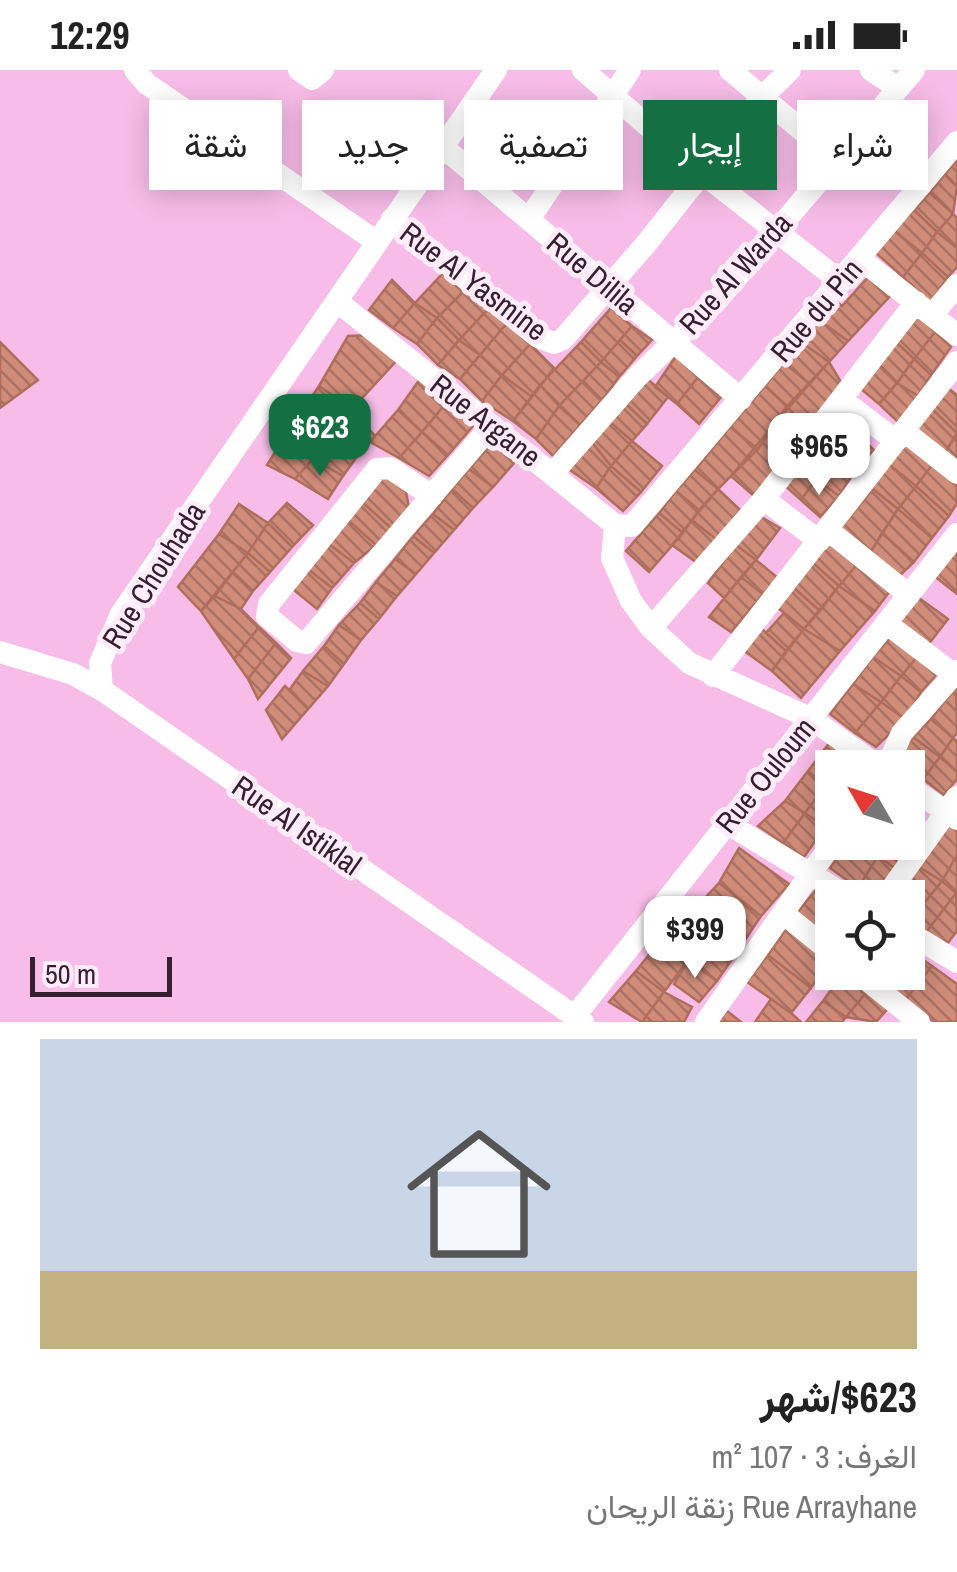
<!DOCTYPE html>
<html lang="ar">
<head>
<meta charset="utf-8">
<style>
  :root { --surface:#fff; --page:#f2f2f2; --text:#222; --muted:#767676; --accent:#146f43 }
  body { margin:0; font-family:"Archivo Narrow",Vazirmatn,sans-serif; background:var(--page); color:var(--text); direction:rtl; height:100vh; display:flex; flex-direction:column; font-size:38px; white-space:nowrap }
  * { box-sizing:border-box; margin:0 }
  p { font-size:32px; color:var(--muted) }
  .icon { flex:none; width:55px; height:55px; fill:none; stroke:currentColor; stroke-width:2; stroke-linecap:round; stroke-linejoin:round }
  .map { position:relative; height:952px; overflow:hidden; direction:ltr }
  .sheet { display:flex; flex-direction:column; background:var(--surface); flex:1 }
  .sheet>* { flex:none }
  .hud { position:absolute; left:30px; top:30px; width:898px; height:90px; direction:rtl; display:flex; gap:20px }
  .needle { width:65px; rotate:309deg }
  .fabs { position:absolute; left:815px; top:680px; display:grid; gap:20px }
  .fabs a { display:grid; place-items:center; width:110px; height:110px; border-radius:0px; background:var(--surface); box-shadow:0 5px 25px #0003; font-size:50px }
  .scale { position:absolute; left:30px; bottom:25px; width:142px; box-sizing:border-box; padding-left:10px; border:5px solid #341e2f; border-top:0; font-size:28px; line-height:35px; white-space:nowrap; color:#341e2f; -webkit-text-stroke:8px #feecf9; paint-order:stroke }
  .price { position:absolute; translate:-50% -85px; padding:0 22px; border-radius:20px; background:#fff; color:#222; font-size:32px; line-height:65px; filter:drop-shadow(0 2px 5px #0008) }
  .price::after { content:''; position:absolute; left:50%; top:60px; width:30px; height:22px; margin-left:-15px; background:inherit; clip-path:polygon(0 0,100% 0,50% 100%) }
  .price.active { background:var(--accent); color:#fff }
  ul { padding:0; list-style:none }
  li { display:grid; align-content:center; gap:20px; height:530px; padding:0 40px }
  li span { display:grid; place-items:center; height:310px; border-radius:0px; color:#555 }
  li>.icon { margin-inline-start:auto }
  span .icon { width:180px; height:180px; fill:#fffc; stroke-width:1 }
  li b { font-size:42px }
  .tag { padding:0 35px; border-radius:0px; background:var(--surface); box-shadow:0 5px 25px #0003; font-size:35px; line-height:90px }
  .tag.active { background:var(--accent); color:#fff }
  .status { display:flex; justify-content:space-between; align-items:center; height:70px; padding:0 50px; background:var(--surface); direction:ltr }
  .status svg { height:28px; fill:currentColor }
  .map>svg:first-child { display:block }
</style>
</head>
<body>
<div class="status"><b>12:29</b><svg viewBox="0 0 49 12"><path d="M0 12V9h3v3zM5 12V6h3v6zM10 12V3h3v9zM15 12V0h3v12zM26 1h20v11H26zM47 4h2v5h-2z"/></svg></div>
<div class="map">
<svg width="957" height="952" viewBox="0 0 957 952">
  <defs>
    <pattern id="building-back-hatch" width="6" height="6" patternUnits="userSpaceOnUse" patternTransform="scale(2.5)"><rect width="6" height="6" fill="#cf8c79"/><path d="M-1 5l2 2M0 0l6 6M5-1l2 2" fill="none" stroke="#a97264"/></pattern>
  </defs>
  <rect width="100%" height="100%" fill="#f7bce7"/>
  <path fill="url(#building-back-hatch)" stroke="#af6e5c" stroke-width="2.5" d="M 957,90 L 957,116 L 945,104 Z
    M 945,104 L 957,116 L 953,144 L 930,123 Z
    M 930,123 L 953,144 L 937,162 L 914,140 Z
    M 914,140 L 937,162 L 922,183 L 893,160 Z
    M 953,144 L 957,148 L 957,178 L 937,162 Z
    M 893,160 L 922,183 L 903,207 L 876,183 Z
    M 937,162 L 957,178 L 957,197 L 948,207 L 922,183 Z
    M 922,183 L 948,207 L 930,232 L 903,207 Z
    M 444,202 L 466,219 L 437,248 L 415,233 Z
    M 870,205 L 892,224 L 848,271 L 819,250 L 835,231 L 842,236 Z
    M 392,210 L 415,233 L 393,258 L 369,240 Z
    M 466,219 L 489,238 L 459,270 L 437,248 Z
    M 415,233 L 437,248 L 417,274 L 393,258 Z
    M 489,238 L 507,253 L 480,285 L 459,270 Z
    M 611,238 L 632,256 L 601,292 L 581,272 Z
    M 919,246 L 935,262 L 914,289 L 894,270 Z
    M 437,248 L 459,270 L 438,295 L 417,274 Z
    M 819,250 L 848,271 L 829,292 L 801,272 Z
    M 507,253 L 530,274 L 502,305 L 480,285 Z
    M 632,256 L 652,270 L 637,286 L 620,270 Z
    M 935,262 L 951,277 L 931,305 L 914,289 Z
    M 373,265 L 399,288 L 352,339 L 319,316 L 348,266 Z
    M 459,270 L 480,285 L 460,309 L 438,295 Z
    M 620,270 L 637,286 L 619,307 L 601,292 Z
    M 894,270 L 914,289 L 897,313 L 877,294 Z
    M 0,272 L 38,310 L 0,338 Z
    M 581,272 L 601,292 L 559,336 L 540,315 Z
    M 801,272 L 829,292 L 809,313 L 784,293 Z
    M 530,274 L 554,298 L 532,327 L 502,305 Z
    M 678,283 L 699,306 L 677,334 L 655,317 Z
    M 480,285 L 502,305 L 482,331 L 460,309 Z
    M 914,289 L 931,305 L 918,326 L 897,313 Z
    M 601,292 L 619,307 L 602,330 L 583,311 Z
    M 829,292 L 842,314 L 798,371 L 776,352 Z
    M 784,293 L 809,313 L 787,336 L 765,316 Z
    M 877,294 L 897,313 L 879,334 L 860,318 Z
    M 502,305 L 532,327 L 513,351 L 482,331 Z
    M 644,306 L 668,327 L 647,354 L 624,332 Z
    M 699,306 L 721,327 L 699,354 L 677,334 Z
    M 420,309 L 446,333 L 422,362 L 398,340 Z
    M 583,311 L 602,330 L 580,355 L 559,336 Z
    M 897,313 L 918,326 L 898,352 L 879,334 Z
    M 540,315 L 559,336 L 536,369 L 513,351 Z
    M 319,316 L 352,339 L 313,389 L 285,366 Z
    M 765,316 L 787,336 L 758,379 L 730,357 Z
    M 949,319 L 957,325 L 957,363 L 930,337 Z
    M 624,332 L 647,354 L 632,371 L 609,351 Z
    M 446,333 L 474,355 L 448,385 L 422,362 Z
    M 559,336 L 580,355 L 553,386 L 536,369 Z
    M 930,337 L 957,363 L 944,384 L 913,360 Z
    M 352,339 L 375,366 L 358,385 L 330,365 Z
    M 398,340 L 422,362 L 399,388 L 370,372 Z
    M 835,347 L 855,362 L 833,389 L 814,374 Z
    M 609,351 L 632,371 L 611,396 L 591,371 Z
    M 776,352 L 798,371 L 754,426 L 731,406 Z
    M 730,357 L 758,379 L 718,419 L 695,400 Z
    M 422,362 L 448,385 L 429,406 L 399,388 Z
    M 855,362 L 874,380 L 852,405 L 833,389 Z
    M 957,364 L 957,394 L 944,384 Z
    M 330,365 L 358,385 L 343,406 L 313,389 Z
    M 285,366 L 313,389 L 295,409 L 267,395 Z
    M 905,370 L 933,394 L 916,416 L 887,393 Z
    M 591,371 L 611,396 L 596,418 L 567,398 Z
    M 632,371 L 662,396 L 641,422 L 611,396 Z
    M 493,372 L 515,392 L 493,417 L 469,399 Z
    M 814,374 L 833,389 L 816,409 L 797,394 Z
    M 313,389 L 343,406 L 328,429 L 295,409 Z
    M 833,389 L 852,405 L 839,426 L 816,409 Z
    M 887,393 L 916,416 L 898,439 L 870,417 Z
    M 797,394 L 816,409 L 801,430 L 783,414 Z
    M 933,394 L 957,412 L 957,433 L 949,446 L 916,416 Z
    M 611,396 L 641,422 L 623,441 L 596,418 Z
    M 469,399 L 493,417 L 473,438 L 452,419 Z
    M 695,400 L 718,419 L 699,440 L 676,421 Z
    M 384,405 L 406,422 L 409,438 L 391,458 L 360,430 Z
    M 816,409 L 839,426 L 820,447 L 801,430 Z
    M 916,416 L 949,446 L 932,468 L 898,439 Z
    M 452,419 L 473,438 L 454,460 L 433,444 Z
    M 718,419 L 740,440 L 717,470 L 692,450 Z
    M 873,419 L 898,439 L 868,486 L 840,459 Z
    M 676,421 L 699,440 L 683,463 L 659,443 Z
    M 360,430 L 391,458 L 376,475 L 347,449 Z
    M 287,433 L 313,455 L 292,477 L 268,453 Z
    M 239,434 L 268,453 L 248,483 L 219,464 Z
    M 898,439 L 932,468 L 914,492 L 882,463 Z
    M 659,443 L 683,463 L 649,502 L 626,481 Z
    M 433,444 L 454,460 L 434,483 L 413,466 Z
    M 758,445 L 780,458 L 756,490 L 736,475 Z
    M 347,449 L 376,475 L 354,493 L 326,472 Z
    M 692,450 L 717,470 L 696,492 L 672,475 Z
    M 268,453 L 292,477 L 270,502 L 248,483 Z
    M 882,463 L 914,492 L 895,510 L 868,486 Z
    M 219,464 L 248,483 L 201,541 L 178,517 Z
    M 413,466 L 434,483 L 416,504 L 395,489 Z
    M 832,468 L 860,491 L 839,516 L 812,492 Z
    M 326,472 L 354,493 L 332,518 L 308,499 Z
    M 736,475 L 756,490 L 724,528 L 708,513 Z
    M 957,479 L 957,524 L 933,505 Z
    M 248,483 L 270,502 L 253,521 L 233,502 Z
    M 395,489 L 416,504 L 397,526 L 376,512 Z
    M 756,490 L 778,508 L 763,524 L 741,507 Z
    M 860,491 L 893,517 L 875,541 L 839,516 Z
    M 812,492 L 839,516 L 820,541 L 793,517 Z
    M 308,499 L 332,518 L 317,539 L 289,516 Z
    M 233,502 L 253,521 L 241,539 L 215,526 Z
    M 741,507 L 763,524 L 731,562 L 709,547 Z
    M 376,512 L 397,526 L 379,549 L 360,533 Z
    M 839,516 L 875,541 L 840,581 L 804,559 Z
    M 793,517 L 820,541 L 804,559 L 778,538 Z
    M 215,526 L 241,539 L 259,557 L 234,589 L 201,541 Z
    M 919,528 L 948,549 L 928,575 L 899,552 Z
    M 360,533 L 379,549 L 361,570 L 339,555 Z
    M 784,543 L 804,559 L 786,581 L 766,563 Z
    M 339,555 L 361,570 L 344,594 L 324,576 Z
    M 259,557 L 276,573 L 248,609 L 234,589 Z
    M 760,557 L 786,581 L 772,601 L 744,581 Z
    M 804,559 L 840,581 L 801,628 L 772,601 Z
    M 892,566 L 918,586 L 901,606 L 873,587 Z
    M 276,573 L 291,588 L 258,629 L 248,609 Z
    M 324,576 L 344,594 L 328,616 L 303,601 Z
    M 918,586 L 939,602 L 921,622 L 901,606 Z
    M 873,587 L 901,606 L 881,632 L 853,614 Z
    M 303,601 L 328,616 L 308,639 L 290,619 Z
    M 901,606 L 921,622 L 905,649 L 881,632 Z
    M 853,614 L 881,632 L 855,663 L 830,644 Z
    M 285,616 L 308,639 L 282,669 L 266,640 Z
    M 956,617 L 957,663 L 953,668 L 931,649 Z
    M 881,632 L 905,649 L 876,677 L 855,663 Z
    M 931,649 L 953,668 L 940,687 L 913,667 Z
    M 913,667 L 940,687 L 923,709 L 896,691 Z
    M 953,668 L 957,671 L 957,702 L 940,687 Z
    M 830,672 L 849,686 L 840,698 L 832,698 L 825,716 L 808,701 Z
    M 940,687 L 957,702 L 957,709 L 944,725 L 923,709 Z
    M 808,701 L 825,716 L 805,743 L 785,731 Z
    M 825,716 L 832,720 L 832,747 L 825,757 L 805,743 Z
    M 785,731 L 805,743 L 783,773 L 758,756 Z
    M 805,743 L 825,757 L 804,787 L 783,773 Z
    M 949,753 L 957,759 L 957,785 L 942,811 L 919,797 Z
    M 908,754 L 921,764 L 896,799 L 878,786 L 888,772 L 908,772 Z
    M 849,772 L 860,772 L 878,786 L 858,818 L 830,798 Z
    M 860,772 L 888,772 L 878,786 Z
    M 739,778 L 789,814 L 761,846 L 719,813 Z
    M 957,785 L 957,822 L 956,823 L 942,811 Z
    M 878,786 L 896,799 L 873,828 L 858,818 Z
    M 919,797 L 942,811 L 908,853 L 908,828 L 896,828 Z
    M 942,811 L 956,823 L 924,865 L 908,853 Z
    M 719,813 L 761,846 L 739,879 L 691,843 Z
    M 815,821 L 832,833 L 832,849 L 820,865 L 796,844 Z
    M 956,823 L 957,861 L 944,878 L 924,865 Z
    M 691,843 L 739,879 L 717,911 L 660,871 Z
    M 789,855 L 831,887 L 811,918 L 768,885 Z
    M 660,871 L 689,889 L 664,922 L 636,901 Z
    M 908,879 L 932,896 L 906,929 L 873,902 L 908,902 Z
    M 768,885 L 811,918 L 791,943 L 747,912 Z
    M 689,889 L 717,911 L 699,932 L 674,914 Z
    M 932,896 L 957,914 L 957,952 L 934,952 L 906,929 Z
    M 636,901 L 664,922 L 642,952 L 609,932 Z
    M 844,902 L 869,919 L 846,947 L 823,931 Z
    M 869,919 L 891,935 L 876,952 L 846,947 Z
    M 664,922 L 692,937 L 684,952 L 642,952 Z
    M 771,929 L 791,943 L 801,952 L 755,952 Z
    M 823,931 L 846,947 L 842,952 L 806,952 Z
    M 727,941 L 741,952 L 718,952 Z"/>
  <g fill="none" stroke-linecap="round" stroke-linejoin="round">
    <path stroke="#fff" stroke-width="22" d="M 135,0 L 147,14 L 377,172
      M 299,0 L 312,9 L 323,0
      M 583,0 L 701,102 L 841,212
      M 730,0 L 835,88
      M 871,0 L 898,18
      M 863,59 L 921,113
      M 443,77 L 741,329
      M 392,149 L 538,267 L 554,273 L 563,269 L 646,174 L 762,27 L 790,0
      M 529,149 L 630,0
      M 859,188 L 957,265
      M 338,232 L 615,455 L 632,456 L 957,72
      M 932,245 L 957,215
      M 841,329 L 896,371
      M 904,361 L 957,403
      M 553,403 L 637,307 L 719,228 L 914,0
      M 432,426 L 390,398 L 377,399 L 269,534 L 267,546 L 297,571 L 306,573 L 492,355
      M 764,429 L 819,471
      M 615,455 L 612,488 L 631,531 L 651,558 L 689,593 L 810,648 L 881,698
      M 828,460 L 909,525
      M 886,553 L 957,607
      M 651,558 L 764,429 L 916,232
      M 0,582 L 73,604 L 102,620 L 583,952
      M 713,606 L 957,292
      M 102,620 L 100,593 L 121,544 L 496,0
      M 886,698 L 902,663 L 957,601
      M 908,716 L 957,749
      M 727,753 L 850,828
      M 885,828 L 957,727
      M 783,843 L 832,883
      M 908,862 L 957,892
      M 857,902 L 919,952
      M 574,947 L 957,464
      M 706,952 L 833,772"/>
  </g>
  <g text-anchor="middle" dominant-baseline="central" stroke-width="10" stroke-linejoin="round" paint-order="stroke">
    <g font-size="30" fill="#341e2f" stroke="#feecf9">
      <text transform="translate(593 203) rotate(40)">Rue Dilila</text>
      <text transform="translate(735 203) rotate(-48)">Rue Al Warda</text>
      <text transform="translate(474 211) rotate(37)">Rue Al Yasmine</text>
      <text transform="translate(816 240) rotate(-50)">Rue du Pin</text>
      <text transform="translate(486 350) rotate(38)">Rue Argane</text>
      <text transform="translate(153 505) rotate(-58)">Rue Chouhada</text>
      <text transform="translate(765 705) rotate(-51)">Rue Ouloum</text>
      <text transform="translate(297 755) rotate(35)">Rue Al Istiklal</text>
    </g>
  </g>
</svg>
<div class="fabs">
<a><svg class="needle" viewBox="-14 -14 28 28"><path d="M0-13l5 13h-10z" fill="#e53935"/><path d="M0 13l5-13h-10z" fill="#767676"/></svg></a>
<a><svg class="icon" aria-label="locate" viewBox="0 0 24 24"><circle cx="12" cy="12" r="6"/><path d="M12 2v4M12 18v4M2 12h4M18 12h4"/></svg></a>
</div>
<div class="scale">50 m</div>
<b class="price active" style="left:320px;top:409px">$623</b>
<b class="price" style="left:819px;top:428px">$965</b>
<b class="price" style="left:695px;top:911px">$399</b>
<div class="hud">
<a class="tag">شراء</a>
<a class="tag active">إيجار</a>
<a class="tag">تصفية</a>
<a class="tag">جديد</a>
<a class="tag">شقة</a>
</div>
</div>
<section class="sheet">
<ul>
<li><span style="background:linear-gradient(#c9d6e8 75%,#c2b280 0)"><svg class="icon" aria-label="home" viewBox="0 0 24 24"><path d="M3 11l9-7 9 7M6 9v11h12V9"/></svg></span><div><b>$623/شهر</b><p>الغرف: 3 · 107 m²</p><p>Rue Arrayhane زنقة الريحان</p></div></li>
</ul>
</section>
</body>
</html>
